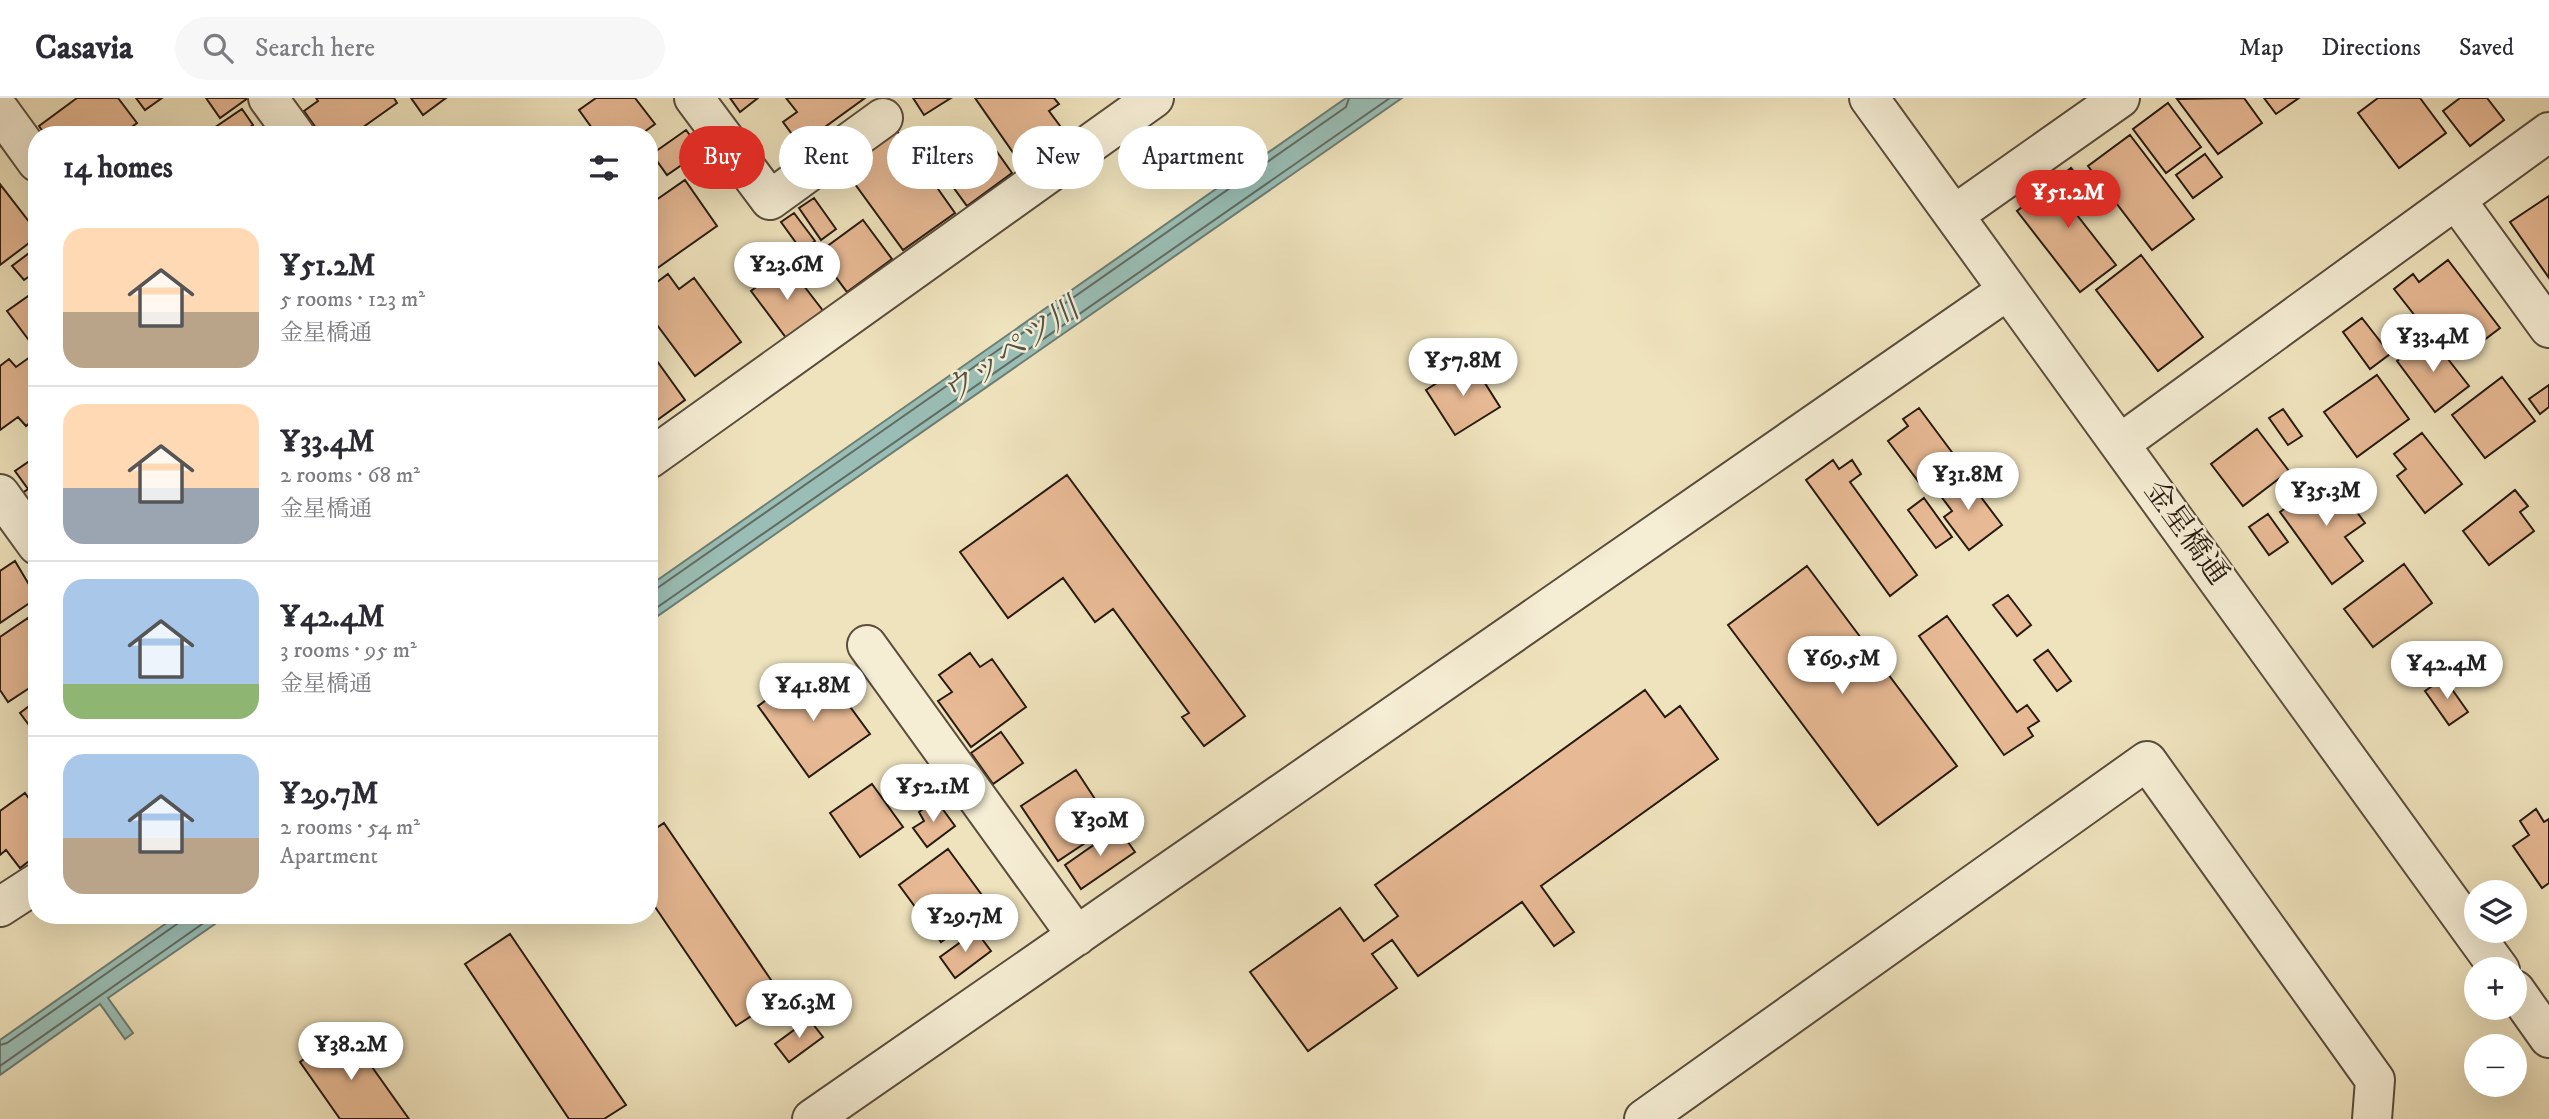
<!DOCTYPE html>
<html lang="en">
<head>
<meta charset="utf-8">
<style>
  :root { --surface:#fff; --page:#f7f7f7; --text:#2b2b33; --muted:#7c7c81; --line:#e1e1e2; --accent:#d93025 }
  body { margin:0; font-family:"IM FELL DW Pica","Noto Serif JP",serif; background:var(--page); color:var(--text); height:100vh; display:flex; flex-direction:column; font-size:26px; white-space:nowrap }
  * { box-sizing:border-box; margin:0 }
  p { font-size:23px; color:var(--muted) }
  .icon { flex:none; width:38px; height:38px; fill:none; stroke:currentColor; stroke-width:2; stroke-linecap:round; stroke-linejoin:round }
  .map { position:relative; flex:1; overflow:hidden }
  .drawer { position:absolute; left:28px; top:28px; width:630px; height:798px; display:flex; flex-direction:column; background:var(--surface); border-radius:28px; box-shadow:0 7px 28px #0002 }
  .drawer>* { flex:none }
  .hud { position:absolute; left:679px; top:28px; width:665px; height:63px; display:flex; gap:14px }
  .controls { position:absolute; left:2464px; top:782px; display:grid; gap:14px }
  .controls a { display:grid; place-items:center; width:63px; height:63px; border-radius:50%; background:var(--surface); box-shadow:0 7px 28px #0002; font-size:35px }
  .price { position:absolute; translate:-50% -60px; padding:0 16px; border-radius:24px; background:#fff; color:#222; font-size:23px; line-height:46px; filter:drop-shadow(0 2px 4px #0008) }
  .price::after { content:''; position:absolute; left:50%; top:42px; width:21px; height:16px; margin-left:-10px; background:inherit; clip-path:polygon(0 0,100% 0,50% 100%) }
  .price.on { background:var(--accent); color:#fff }
  ul { padding:0; list-style:none }
  li { display:flex; align-items:center; gap:21px; height:175px; padding:0 35px }
  li+li { border-top:2px solid var(--line) }
  li span { display:grid; place-items:center; flex:none; width:196px; height:140px; border-radius:21px; color:#555 }
  li>.icon { margin-inline-start:auto }
  span .icon { width:84px; height:84px; fill:#fffc; stroke-width:1 }
  li b { font-size:30px }
  h2 { display:flex; justify-content:space-between; align-items:center; height:84px; padding:0 35px; font-size:30px }
  .pill { padding:0 24px; border-radius:32px; background:var(--surface); box-shadow:0 7px 28px #0002; font-size:24px; line-height:63px }
  .pill.on { background:var(--accent); color:#fff }
  header { display:flex; align-items:center; gap:42px; box-sizing:border-box; height:98px; padding:0 35px; background:var(--surface); border-bottom:2px solid var(--line) }
  header strong { font-size:33px }
  nav { display:flex; gap:38px; margin-inline-start:auto; font-size:24px }
  .search { width:490px; height:63px; background:var(--page); display:flex; align-items:center; gap:18px; box-sizing:border-box; padding:0 24px; border-radius:38px; color:var(--muted); font-size:26px }
  .map>svg:first-child { display:block }
</style>
</head>
<body>
<header>
<strong>Casavia</strong>
<div class="search"><svg class="icon" aria-label="search" viewBox="0 0 24 24"><circle cx="10" cy="10" r="6"/><path d="M15 15l6 6"/></svg>Search here</div>
<nav><a>Map</a><a>Directions</a><a>Saved</a></nav>
</header>
<div class="map">
<svg width="2549" height="1021" viewBox="0 0 2549 1021">
  <rect width="100%" height="100%" fill="#efe3bd"/>
  <filter id="stains"><feTurbulence type="fractalNoise" baseFrequency=".00286" numOctaves="4"/><feColorMatrix values="0 0 0 0 .2 0 0 0 0 .09 0 0 0 0 .02 0 0 0 .5 -.17"/></filter>
  <radialGradient id="worn" r=".72"><stop offset=".6" stop-color="#630" stop-opacity="0"/><stop offset="1" stop-color="#630" stop-opacity=".3"/></radialGradient>
  <path fill="#9abeb5" stroke="#6c7d73" stroke-width="2" d="M 1346,0 L 1402,0 L 649,524 L 649,488 Z
    M 178,817 L 228,817 L 108,900 L 133,935 L 125,941 L 100,906 L 0,977 L 0,942 Z"/>
  <g fill="none" stroke-linecap="round" stroke-linejoin="round">
    <path stroke="#616c63" stroke-width="2" d="M 649,493 L 656,491 L 1346,9 L 1349,0
      M 649,515 L 1390,0
      M 0,947 L 7,945 L 177,826 L 181,817
      M 0,968 L 215,817"/>
  </g>
  <path fill="#e7b994" stroke="#281b11" stroke-width="2" d="M 77,0 L 118,0 L 137,25 L 121,37 L 45,37 L 39,28 Z
    M 136,0 L 162,0 L 145,12 Z
    M 206,0 L 248,0 L 220,20 Z
    M 316,0 L 394,0 L 397,5 L 352,37 L 321,37 L 304,13 L 318,3 Z
    M 411,0 L 446,0 L 423,17 Z
    M 596,0 L 635,0 L 655,26 L 640,37 L 597,37 L 579,12 Z
    M 730,0 L 758,0 L 740,14 Z
    M 786,0 L 865,0 L 800,47 L 783,24 L 797,14 Z
    M 913,0 L 951,0 L 924,17 Z
    M 975,0 L 1054,0 L 1059,6 L 1049,13 L 1066,36 L 1021,66 Z
    M 2244,0 L 2262,25 L 2218,56 L 2177,1 Z
    M 2264,0 L 2299,0 L 2276,16 Z
    M 2378,0 L 2420,0 L 2446,35 L 2399,70 L 2358,15 Z
    M 2460,0 L 2487,0 L 2504,22 L 2470,48 L 2443,13 Z
    M 2168,5 L 2201,49 L 2166,75 L 2133,31 Z
    M 242,11 L 253,27 L 238,37 L 210,37 L 208,34 Z
    M 686,32 L 702,53 L 667,77 L 652,56 Z
    M 897,33 L 955,115 L 903,152 L 844,71 Z
    M 983,34 L 1012,75 L 967,108 L 937,67 Z
    M 2130,37 L 2194,121 L 2152,152 L 2088,68 Z
    M 2205,56 L 2222,79 L 2193,100 L 2176,77 Z
    M 2071,70 L 2096,101 L 2077,117 L 2116,167 L 2080,194 L 2017,113 Z
    M 685,82 L 717,128 L 649,176 L 649,107 Z
    M 0,86 L 37,134 L 37,139 L 0,167 Z
    M 2549,98 L 2549,180 L 2510,124 Z
    M 814,100 L 836,131 L 821,142 L 799,110 Z
    M 794,115 L 815,143 L 802,153 L 781,124 Z
    M 863,122 L 892,161 L 847,194 L 818,155 Z
    M 37,149 L 37,173 L 24,182 L 12,168 Z
    M 2141,157 L 2203,239 L 2158,273 L 2096,192 Z
    M 2448,162 L 2500,230 L 2463,258 L 2433,219 L 2423,228 L 2394,191 L 2413,176 L 2419,184 Z
    M 787,166 L 824,214 L 787,241 L 751,193 Z
    M 668,176 L 679,191 L 694,180 L 741,244 L 695,278 L 649,216 L 653,211 L 649,206 L 649,190 Z
    M 34,194 L 37,198 L 37,253 L 7,213 Z
    M 2362,220 L 2390,256 L 2370,271 L 2343,234 Z
    M 2430,238 L 2469,288 L 2435,314 L 2397,263 Z
    M 30,259 L 37,268 L 37,319 L 26,328 L 18,319 L 0,332 L 0,268 L 9,261 L 16,269 Z
    M 657,263 L 685,302 L 649,328 L 649,268 Z
    M 1471,263 L 1500,309 L 1455,337 L 1426,292 Z
    M 2377,277 L 2409,321 L 2357,359 L 2324,314 Z
    M 2502,279 L 2535,323 L 2485,360 L 2452,317 Z
    M 2549,287 L 2549,309 L 2540,316 L 2529,301 Z
    M 1919,310 L 1957,361 L 1921,387 L 1888,343 L 1908,328 L 1903,321 Z
    M 2283,311 L 2302,338 L 2288,347 L 2269,320 Z
    M 2257,331 L 2289,373 L 2243,408 L 2211,366 Z
    M 2422,335 L 2462,386 L 2425,415 L 2397,378 L 2406,371 L 2394,356 Z
    M 37,358 L 37,412 L 31,416 L 17,399 L 28,391 L 15,373 Z
    M 1833,362 L 1839,371 L 1852,362 L 1861,376 L 1850,384 L 1917,477 L 1890,498 L 1806,382 Z
    M 1962,374 L 2002,427 L 1969,452 L 1944,419 L 1952,413 L 1937,393 Z
    M 1067,377 L 1245,618 L 1204,648 L 1182,619 L 1189,615 L 1113,511 L 1095,524 L 1063,480 L 1008,520 L 960,454 Z
    M 2330,378 L 2365,425 L 2345,439 L 2363,463 L 2332,486 L 2280,414 Z
    M 2515,392 L 2528,408 L 2520,414 L 2534,433 L 2489,467 L 2463,433 Z
    M 1924,400 L 1952,439 L 1936,450 L 1908,412 Z
    M 2268,416 L 2288,444 L 2269,457 L 2249,429 Z
    M 15,463 L 37,500 L 0,525 L 0,473 Z
    M 2404,466 L 2432,505 L 2373,549 L 2344,511 Z
    M 1807,468 L 1957,668 L 1878,727 L 1728,527 Z
    M 2008,497 L 2031,527 L 2017,538 L 1993,507 Z
    M 1947,518 L 2017,614 L 2027,607 L 2039,623 L 2028,630 L 2033,638 L 2004,657 L 1919,538 Z
    M 28,520 L 37,533 L 37,585 L 8,604 L 0,592 L 0,539 Z
    M 2048,552 L 2071,583 L 2057,593 L 2034,562 Z
    M 970,555 L 980,569 L 992,561 L 1026,609 L 971,649 L 938,603 L 952,594 L 939,577 Z
    M 809,571 L 835,609 L 845,602 L 870,636 L 809,679 L 758,608 Z
    M 2444,580 L 2468,614 L 2449,627 L 2425,593 Z
    M 1645,592 L 1665,619 L 1680,608 L 1718,661 L 1541,788 L 1574,834 L 1554,848 L 1522,804 L 1418,878 L 1392,842 L 1372,856 L 1397,890 L 1308,953 L 1250,874 L 1340,810 L 1364,843 L 1398,818 L 1375,787 Z
    M 37,602 L 37,638 L 20,615 Z
    M 1001,634 L 1023,665 L 993,686 L 971,655 Z
    M 1076,672 L 1112,727 L 1058,763 L 1021,708 Z
    M 872,686 L 903,729 L 860,759 L 830,715 Z
    M 25,695 L 37,712 L 37,757 L 20,770 L 6,752 L 0,757 L 0,713 Z
    M 936,702 L 955,728 L 927,749 L 913,730 L 924,723 L 919,714 Z
    M 2536,711 L 2544,724 L 2549,721 L 2549,785 L 2542,790 L 2513,748 L 2529,737 L 2520,723 Z
    M 664,725 L 782,898 L 736,928 L 649,800 L 649,735 Z
    M 1118,730 L 1135,754 L 1081,791 L 1065,767 Z
    M 948,751 L 990,808 L 941,844 L 899,787 Z
    M 976,833 L 991,853 L 955,880 L 940,859 Z
    M 510,836 L 626,1007 L 604,1021 L 569,1021 L 465,866 Z
    M 809,921 L 823,939 L 789,964 L 775,946 Z
    M 345,931 L 409,1021 L 340,1021 L 300,964 Z"/>
  <g fill="none" stroke-linecap="round" stroke-linejoin="round">
    <defs>
      <path id="minor" d="M 268,0 L 295,37
        M 694,0 L 770,102 L 883,20
        M 1869,0 L 2500,872
        M 0,13 L 37,64
        M 2456,102 L 2549,230
        M 1954,117 L 2120,0
        M 2121,345 L 2549,34
        M 649,361 L 1154,0
        M 0,396 L 37,447
        M 867,547 L 1077,838
        M 0,809 L 37,785
        M 2515,892 L 2549,940
        M 812,1021 L 2008,192
        M 1644,1021 L 2147,663 L 2375,982 L 2372,1021"/>
    </defs>
    <use href="#minor" stroke="#5a4d3c" stroke-width="42"/>
    <use href="#minor" stroke="#f5edd4" stroke-width="38"/>
  </g>
  <g text-anchor="middle" dominant-baseline="central" stroke-width="5" stroke-linejoin="round" paint-order="stroke">
    <g font-size="30" fill="#281b11" stroke="#f5edd4">
      <text transform="translate(2186 435) rotate(54)">金星橋通</text>
    </g>
    <g font-size="32" font-style="italic" fill="#50544a" stroke="#f5edd4">
      <text transform="translate(1011 254) rotate(-35)">ウッペツ川</text>
    </g>
  </g>
  <rect width="100%" height="100%" filter="url(#stains)"/>
  <rect width="100%" height="100%" fill="url(#worn)"/>
</svg>
<div class="controls">
<a><svg class="icon" aria-label="layers" viewBox="0 0 24 24"><path d="M12 4l9 5-9 5-9-5zM3 14l9 5 9-5"/></svg></a>
<a>+</a>
<a>−</a>
</div>
<b class="price on" style="left:2068px;top:132px">¥51.2M</b>
<b class="price" style="left:787px;top:204px">¥23.6M</b>
<b class="price" style="left:2433px;top:276px">¥33.4M</b>
<b class="price" style="left:1463px;top:300px">¥57.8M</b>
<b class="price" style="left:1968px;top:414px">¥31.8M</b>
<b class="price" style="left:2326px;top:430px">¥35.3M</b>
<b class="price" style="left:1842px;top:598px">¥69.5M</b>
<b class="price" style="left:2447px;top:603px">¥42.4M</b>
<b class="price" style="left:813px;top:625px">¥41.8M</b>
<b class="price" style="left:933px;top:726px">¥52.1M</b>
<b class="price" style="left:1100px;top:760px">¥30M</b>
<b class="price" style="left:965px;top:856px">¥29.7M</b>
<b class="price" style="left:799px;top:942px">¥26.3M</b>
<b class="price" style="left:351px;top:984px">¥38.2M</b>
<div class="hud">
<a class="pill on">Buy</a>
<a class="pill">Rent</a>
<a class="pill">Filters</a>
<a class="pill">New</a>
<a class="pill">Apartment</a>
</div>
<section class="drawer">
<h2>14 homes<svg class="icon" aria-label="filters" viewBox="0 0 24 24"><path d="M4 7h16M4 17h16"/><circle cx="9" cy="7" r="2"/><circle cx="15" cy="17" r="2"/></svg></h2>
<ul>
<li><span style="background:linear-gradient(#ffd9b3 60%,#b9a48a 0)"><svg class="icon" aria-label="home" viewBox="0 0 24 24"><path d="M3 11l9-7 9 7M6 9v11h12V9"/></svg></span><div><b>¥51.2M</b><p>5 rooms · 123 m²</p><p>金星橋通</p></div></li>
<li><span style="background:linear-gradient(#ffd9b3 60%,#9aa5b1 0)"><svg class="icon" aria-label="home" viewBox="0 0 24 24"><path d="M3 11l9-7 9 7M6 9v11h12V9"/></svg></span><div><b>¥33.4M</b><p>2 rooms · 68 m²</p><p>金星橋通</p></div></li>
<li><span style="background:linear-gradient(#a9c7e8 75%,#8fb573 0)"><svg class="icon" aria-label="home" viewBox="0 0 24 24"><path d="M3 11l9-7 9 7M6 9v11h12V9"/></svg></span><div><b>¥42.4M</b><p>3 rooms · 95 m²</p><p>金星橋通</p></div></li>
<li><span style="background:linear-gradient(#a9c7e8 60%,#b9a48a 0)"><svg class="icon" aria-label="home" viewBox="0 0 24 24"><path d="M3 11l9-7 9 7M6 9v11h12V9"/></svg></span><div><b>¥29.7M</b><p>2 rooms · 54 m²</p><p>Apartment</p></div></li>
</ul>
</section>
</div>
</body>
</html>
